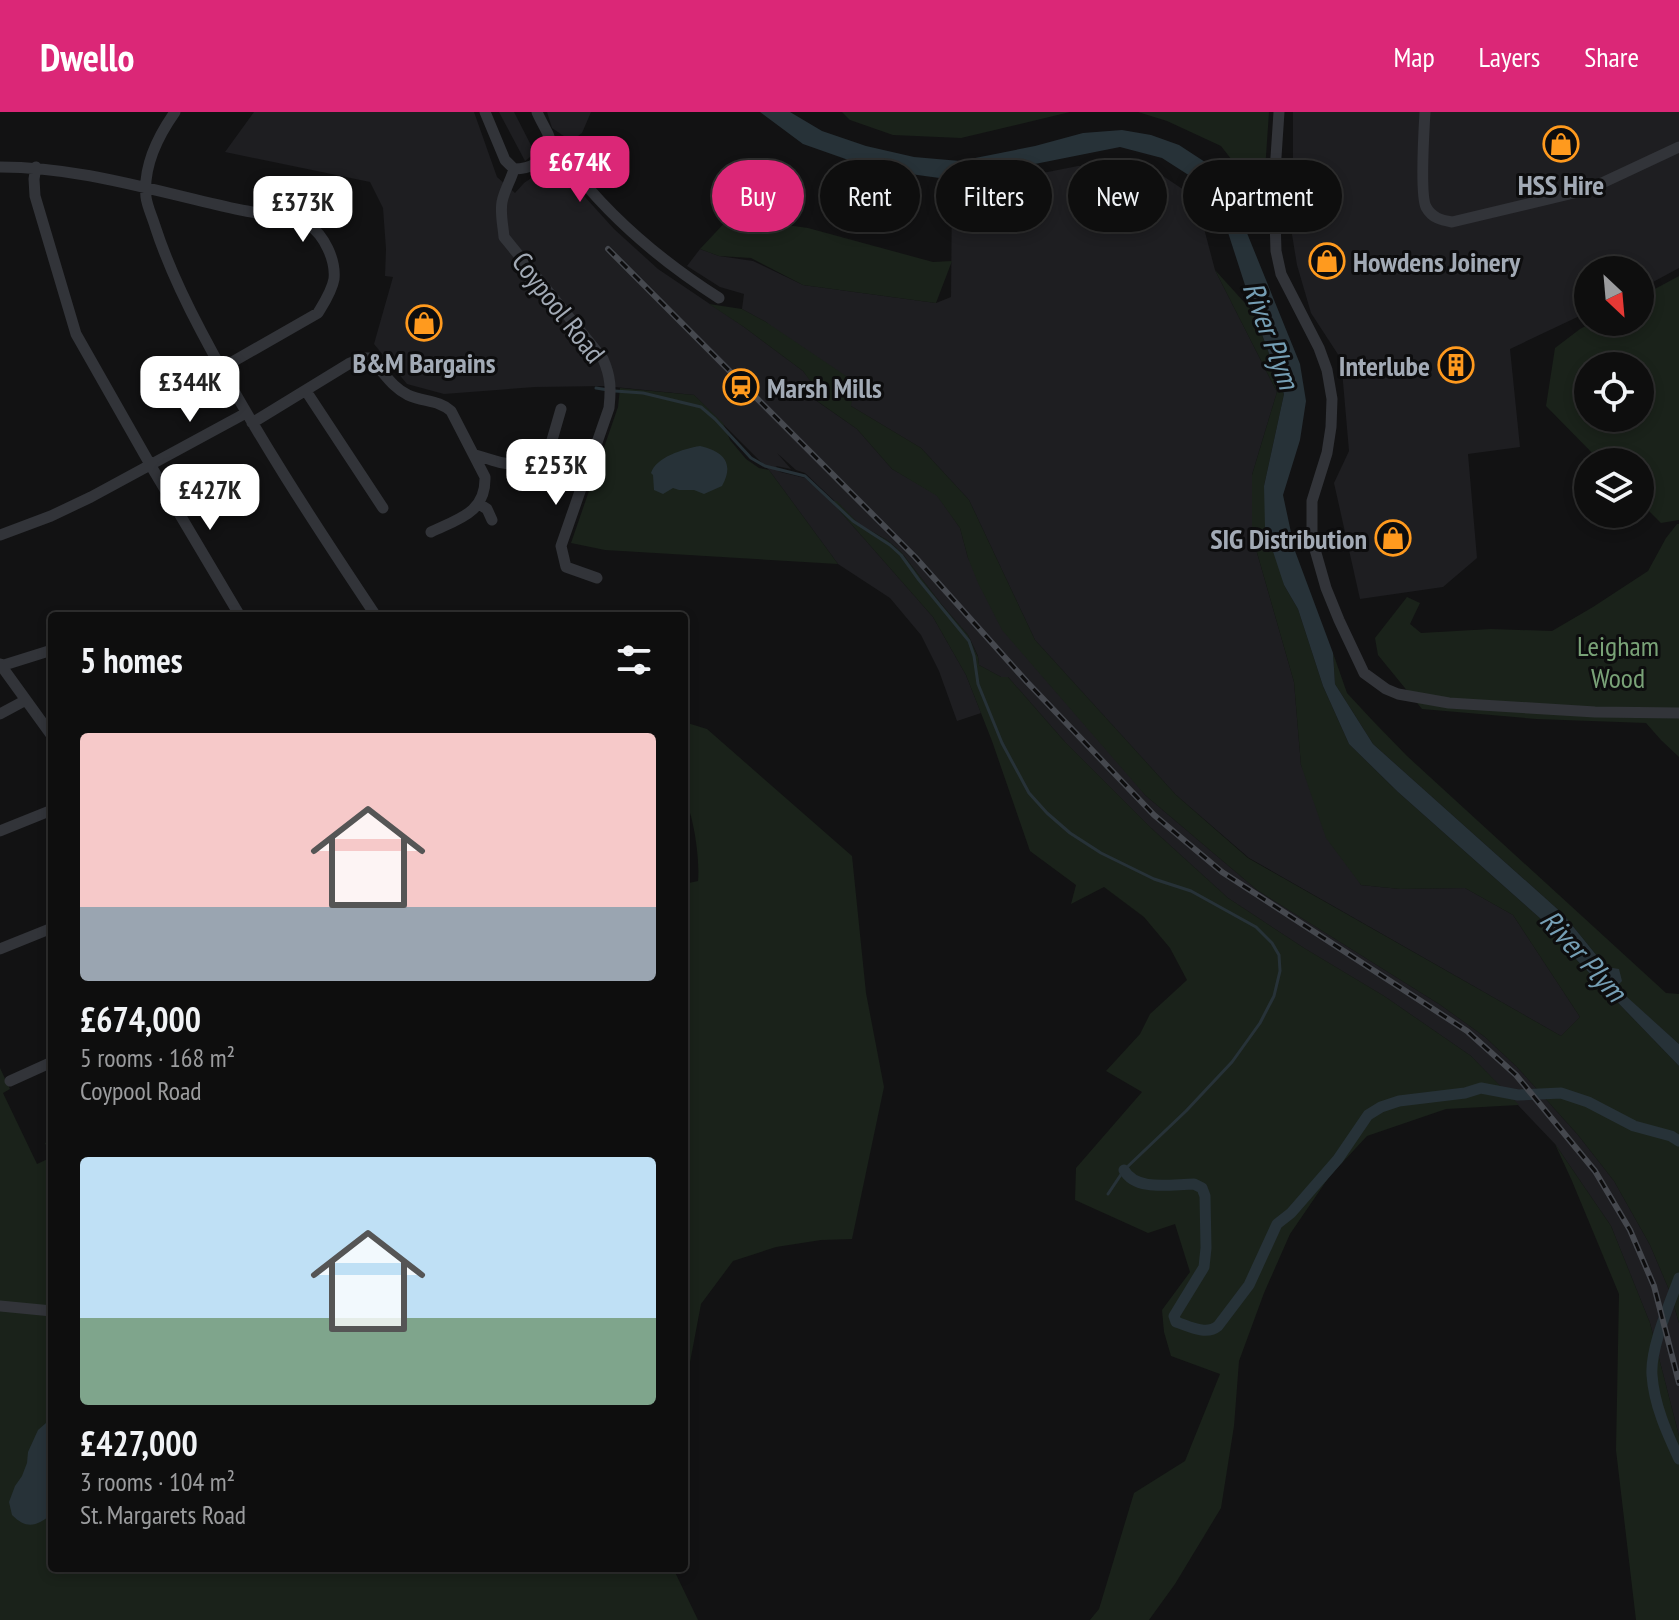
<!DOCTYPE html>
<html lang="en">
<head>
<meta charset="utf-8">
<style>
  :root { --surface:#0e0e0e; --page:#171717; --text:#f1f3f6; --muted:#9b9c9e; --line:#2e2e2e; --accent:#db2777 }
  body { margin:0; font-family:"PT Sans Narrow",sans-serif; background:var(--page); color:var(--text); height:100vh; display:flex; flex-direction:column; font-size:30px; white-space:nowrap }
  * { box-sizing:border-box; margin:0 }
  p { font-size:26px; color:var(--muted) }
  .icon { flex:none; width:44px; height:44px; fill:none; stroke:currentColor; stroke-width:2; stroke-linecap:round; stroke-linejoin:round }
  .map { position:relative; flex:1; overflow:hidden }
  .drawer { position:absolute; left:48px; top:500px; width:640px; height:960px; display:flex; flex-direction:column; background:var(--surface); border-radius:8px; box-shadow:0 4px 12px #0003,0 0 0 2px var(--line) }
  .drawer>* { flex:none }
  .banner { position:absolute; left:712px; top:48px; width:760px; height:72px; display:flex; gap:16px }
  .needle { width:52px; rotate:154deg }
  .buttons { position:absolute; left:1574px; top:144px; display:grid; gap:16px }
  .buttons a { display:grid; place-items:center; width:80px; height:80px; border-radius:50%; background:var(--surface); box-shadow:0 4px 12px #0003,0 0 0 2px var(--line); font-size:40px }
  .price { position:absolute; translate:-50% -68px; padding:0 18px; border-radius:16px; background:#fff; color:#222; font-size:26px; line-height:52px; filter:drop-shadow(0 2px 4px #0008) }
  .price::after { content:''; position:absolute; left:50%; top:48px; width:24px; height:18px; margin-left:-12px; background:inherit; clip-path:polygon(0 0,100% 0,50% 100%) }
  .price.selected { background:var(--accent); color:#fff }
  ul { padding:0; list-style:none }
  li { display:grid; align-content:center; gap:16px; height:424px; padding:0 32px }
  li span { display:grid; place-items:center; height:248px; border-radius:8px; color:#555 }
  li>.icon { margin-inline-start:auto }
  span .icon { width:144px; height:144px; fill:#fffc; stroke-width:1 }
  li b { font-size:34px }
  h2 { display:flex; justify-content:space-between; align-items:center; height:96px; padding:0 32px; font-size:34px }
  .pill { padding:0 28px; border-radius:36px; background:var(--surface); box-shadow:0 4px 12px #0003,0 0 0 2px var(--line); font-size:28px; line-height:72px }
  .pill.selected { background:var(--accent); color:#fff }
  header { display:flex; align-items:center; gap:48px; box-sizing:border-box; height:112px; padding:0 40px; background:var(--accent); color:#fff }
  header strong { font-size:38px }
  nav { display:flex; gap:44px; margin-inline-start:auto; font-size:28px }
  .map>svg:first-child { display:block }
</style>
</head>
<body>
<header>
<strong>Dwello</strong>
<nav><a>Map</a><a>Layers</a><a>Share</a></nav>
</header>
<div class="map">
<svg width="1679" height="1508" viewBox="0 0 1679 1508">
  <rect width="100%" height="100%" fill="#121213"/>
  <path fill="#1e1e21" d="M 254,0 L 474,0 L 497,65 L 515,81 L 524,71 L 543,58 L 553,57 L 566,64 L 614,117 L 658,157 L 744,215 L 803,259 L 818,278 L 811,285 L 857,317 L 892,357 L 937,383 L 960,416 L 968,446 L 1145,683 L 1257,778 L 1439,892 L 1485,925 L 1517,955 L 1578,1023 L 1614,1069 L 1650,1133 L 1670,1180 L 1679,1211 L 1679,1324 L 1650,1211 L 1611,1114 L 1555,1032 L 1471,944 L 1384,884 L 1304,836 L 1228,786 L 1151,716 L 1065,630 L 1008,565 L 1001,565 L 979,553 L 978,544 L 968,523 L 942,493 L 901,440 L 887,428 L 860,413 L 805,361 L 796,358 L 777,341 L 791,357 L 776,354 L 780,360 L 805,366 L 831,389 L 933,505 L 966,563 L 981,601 L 957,609 L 939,559 L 921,523 L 890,486 L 838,452 L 769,358 L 694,283 L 605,274 L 535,275 L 444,282 L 407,272 L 374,232 L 393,165 L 385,164 L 386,137 L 383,96 L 370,70 L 225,40 Z
    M 499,0 L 514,0 L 535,41 L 525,49 Z
    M 547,0 L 591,0 L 582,21 L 571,29 L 552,16 Z
    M 1293,0 L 1679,0 L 1679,156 L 1640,177 L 1640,158 L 1588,158 L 1588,200 L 1510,237 L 1520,335 L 1468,342 L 1477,446 L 1443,475 L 1360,487 L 1334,371 L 1349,339 L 1341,247 L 1311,201 L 1297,153 L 1288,98 L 1293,53 Z
    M 1145,52 L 1196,86 L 1215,158 L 1277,280 L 1252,363 L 1252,423 L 1294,570 L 1301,653 L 1361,773 L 1400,777 L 1465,776 L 1513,803 L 1580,905 L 1561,924 L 1249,746 L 1176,683 L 1035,528 L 969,388 L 921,336 L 851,294 L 766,210 L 742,197 L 744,182 L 720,175 L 687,154 L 700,137 L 719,144 L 753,149 L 803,173 L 936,191 L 951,185 L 952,79 L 1078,54 Z"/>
  <path fill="#1a221a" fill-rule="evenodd" d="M 842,0 L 1070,0 L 961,26 L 893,23 L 850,8 Z
    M 1138,0 L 1269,0 L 1263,88 L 1221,34 L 1167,9 Z
    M 730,105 L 808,116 L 933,150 L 952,149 L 936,191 L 803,173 L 751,146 L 719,144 L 700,137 Z
    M 1215,158 L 1254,201 L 1284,282 L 1264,374 L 1284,473 L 1298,497 L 1323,574 L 1349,632 L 1398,680 L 1551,816 L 1570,841 L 1679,954 L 1679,1211 L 1670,1180 L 1650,1133 L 1614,1069 L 1578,1023 L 1517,955 L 1485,925 L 1439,892 L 1257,778 L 1145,683 L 1002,518 L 978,471 L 968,446 L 960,416 L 937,384 L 892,357 L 857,317 L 810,284 L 817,278 L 803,259 L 744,215 L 709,192 L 742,197 L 766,210 L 855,270 L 851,294 L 921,336 L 969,388 L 1035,528 L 1176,683 L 1248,746 L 1561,924 L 1580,905 L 1513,803 L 1465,776 L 1400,777 L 1361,773 L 1326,726 L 1301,653 L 1294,570 L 1252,423 L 1252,363 L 1277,280 Z
    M 1679,164 L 1679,408 L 1661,411 L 1640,390 L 1640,350 L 1601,350 L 1546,294 L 1555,236 L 1580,217 L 1593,210 L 1640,210 L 1640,185 ZM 1588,254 L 1640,254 L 1640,306 L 1588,306 Z
    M 620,276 L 694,283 L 723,311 L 730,328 L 746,347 L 759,356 L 769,358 L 838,452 L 605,438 L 571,431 L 618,295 Z
    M 831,389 L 837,389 L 860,413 L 887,428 L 901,440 L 942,493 L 968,523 L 978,545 L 979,553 L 1001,565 L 1008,565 L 1065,630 L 1151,716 L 1228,786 L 1304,836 L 1384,884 L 1471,944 L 1519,993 L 1446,997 L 1367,1024 L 1329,1065 L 1290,1122 L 1264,1181 L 1239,1249 L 1234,1314 L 1221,1396 L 1175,1472 L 1149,1508 L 1090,1508 L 1099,1497 L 1134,1381 L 1185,1349 L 1220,1262 L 1171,1244 L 1164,1220 L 1162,1198 L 1190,1160 L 1175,1112 L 1148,1121 L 1075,1088 L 1076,1056 L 1142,980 L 1106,959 L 1140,922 L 1150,902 L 1187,868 L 1170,836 L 1144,805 L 1104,775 L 1071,792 L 1076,773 L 1030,739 L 992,629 L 966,563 L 933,505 Z
    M 1677,412 L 1679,412 L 1679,645 L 1661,628 L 1646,611 L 1536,607 L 1422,597 L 1378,543 L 1375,526 L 1407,485 L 1420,491 L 1410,512 L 1421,521 L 1491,517 L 1552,519 L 1593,495 L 1648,459 L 1666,426 Z
    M 1333,541 L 1347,581 L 1373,609 L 1407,644 L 1666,881 L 1679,882 L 1679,932 L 1615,875 L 1606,855 L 1563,802 L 1373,632 L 1335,572 Z
    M 684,610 L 707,617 L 852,744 L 866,881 L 884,975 L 852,1127 L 821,1128 L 776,1135 L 733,1149 L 701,1192 L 684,1282 L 684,772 L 698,769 C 700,748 694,704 684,685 Z
    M 0,956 L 10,977 L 3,981 L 37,1052 L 52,1045 L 45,1031 L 52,1028 L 52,1456 L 673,1456 L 698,1508 L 0,1508 Z
    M 1555,1032 L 1611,1114 L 1650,1211 L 1679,1324 L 1679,1508 L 1636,1508 L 1616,1338 L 1619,1182 L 1572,1069 Z"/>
  <path fill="#273238" d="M 760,0 L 790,0 L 822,19 L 866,34 L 914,45 L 960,49 L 1035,34 L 1083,21 L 1122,18 L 1151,23 L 1179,33 L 1205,50 L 1221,66 L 1232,84 L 1300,252 L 1306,289 L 1300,328 L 1283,383 L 1295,439 L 1333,541 L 1335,572 L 1373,632 L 1563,802 L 1606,855 L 1619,857 L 1622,869 L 1616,875 L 1679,932 L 1679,954 L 1570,841 L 1551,816 L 1398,680 L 1349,632 L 1323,574 L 1298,497 L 1284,473 L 1265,415 L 1264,374 L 1284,282 L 1254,201 L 1224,108 L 1201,71 L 1162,46 L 1120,35 L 954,68 L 874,57 L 803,32 Z
    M 700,334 C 723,339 735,351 722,374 L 704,382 L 694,378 L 679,378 L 673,376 L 663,382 L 654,378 L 653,363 L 651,361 C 656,345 683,337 700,334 Z
    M 52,1302 L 52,1402 C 37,1414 27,1418 12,1403 L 9,1390 L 15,1374 L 22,1364 L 27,1351 L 28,1340 L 38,1318 L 46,1311 Z"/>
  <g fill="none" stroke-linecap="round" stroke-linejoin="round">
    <path stroke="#273238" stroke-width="3" d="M 596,276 L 608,278
      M 615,279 L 643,281 L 701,295 L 715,307 L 751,346 L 765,354 L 805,364 L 853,409 L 890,433 L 901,443 L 919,468 L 969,529 L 974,544 L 978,572 L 1002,631 L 1029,681 L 1047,701 L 1070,721 L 1101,741 L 1154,767 L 1191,779 L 1256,815 L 1272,831 L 1279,843 L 1280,859 L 1274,884 L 1260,911 L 1232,950 L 1186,999 L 1124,1058 L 1108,1082"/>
    <path stroke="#273238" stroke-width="11" d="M 1124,1058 C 1136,1080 1172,1072 1194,1072 L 1202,1076 L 1205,1084 L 1206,1136 L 1204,1155 L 1174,1204 L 1176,1210 C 1189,1214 1206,1224 1218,1214 L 1249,1173 L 1277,1112 L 1291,1101 L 1338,1047 L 1368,1003 L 1381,995 L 1399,989 L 1465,981 L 1481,976 L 1518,983 L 1561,981 L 1588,990 L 1634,1014 L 1671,1024 L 1679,1029
      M 1679,1166 C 1670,1191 1650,1236 1652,1263 C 1654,1293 1667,1321 1679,1347"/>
    <path stroke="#323439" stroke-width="11" d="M 175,0 C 158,24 143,54 146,85 C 147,94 152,104 155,114 C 167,151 183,185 201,219 C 253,318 314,411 376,504
      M 485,0 L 505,48 L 514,57 C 530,57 546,49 552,33
      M 537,0 C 540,7 544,14 548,22 C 550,26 550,30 552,33 C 556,39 564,45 568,51 C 610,106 661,149 719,186
      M 1279,0 L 1274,75 L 1276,139 L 1281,162 L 1319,236 L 1327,258 L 1332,287 L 1331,315 L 1327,341 L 1312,389 L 1312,427 L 1326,476 L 1339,508 L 1364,561 L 1386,577 L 1398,582 L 1449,591 L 1595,600 L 1679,601
      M 1425,0 C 1424,17 1420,83 1426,95 C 1432,106 1441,108 1452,110 L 1578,80 L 1602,71 L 1679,35
      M 0,55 C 82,55 157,80 236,97 C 250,100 300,108 309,113 C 324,123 336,148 334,167 C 332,179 324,191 318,201 L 220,257
      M 36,55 L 34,67 L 35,84 L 76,222 L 151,354 L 240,504
      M 514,57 C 511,68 504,79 502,90 C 500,101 503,113 504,125 L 603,247 C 611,265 611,277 609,296 L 561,434 L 566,455 L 597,466
      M 306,279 L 383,396
      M 252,311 L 350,251 L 362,246 L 369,246 C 382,257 391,275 408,283 C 423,290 439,288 451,299 L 485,365 C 486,401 458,407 431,420
      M 474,343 C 487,345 502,354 515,351 C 527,348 534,339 547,339 L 550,335 L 561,297
      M 479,392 L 487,397 L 492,408
      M 0,423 L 51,404 L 91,385 L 246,301
      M 0,552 L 52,624
      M 1,554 L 52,538
      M 0,602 L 26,588
      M 0,719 L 52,698
      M 0,837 L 52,816
      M 10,969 L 52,950
      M 0,1194 L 52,1199"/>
    <defs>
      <path id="rail" d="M 608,137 L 915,445 L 1027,570 L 1154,703 L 1222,760 L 1467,919 L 1516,963 L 1595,1059 L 1630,1118 L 1654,1174 L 1679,1271"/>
    </defs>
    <use href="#rail" stroke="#45484e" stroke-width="6"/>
    <use href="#rail" stroke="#0d0d0e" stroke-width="3" stroke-dasharray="9" stroke-linecap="butt"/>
  </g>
  <defs>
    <symbol id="shop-ring" viewBox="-11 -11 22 22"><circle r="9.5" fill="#0d0d0e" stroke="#ff9a1e" stroke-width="1.5"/><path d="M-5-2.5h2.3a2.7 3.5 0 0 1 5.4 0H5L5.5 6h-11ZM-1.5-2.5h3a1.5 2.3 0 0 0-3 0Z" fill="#ff9a1e"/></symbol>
    <symbol id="building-ring" viewBox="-11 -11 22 22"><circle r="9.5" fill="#0d0d0e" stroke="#ff9a1e" stroke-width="1.5"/><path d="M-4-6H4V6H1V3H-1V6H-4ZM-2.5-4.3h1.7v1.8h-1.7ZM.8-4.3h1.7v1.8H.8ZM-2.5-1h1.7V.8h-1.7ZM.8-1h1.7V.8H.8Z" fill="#ff9a1e"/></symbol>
    <symbol id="station-ring" viewBox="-11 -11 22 22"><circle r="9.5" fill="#0d0d0e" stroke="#ff9a1e" stroke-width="1.5"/><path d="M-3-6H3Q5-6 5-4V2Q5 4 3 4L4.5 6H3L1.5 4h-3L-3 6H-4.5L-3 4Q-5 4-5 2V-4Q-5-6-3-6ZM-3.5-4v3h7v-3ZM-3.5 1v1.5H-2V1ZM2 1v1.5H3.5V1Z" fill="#ff9a1e"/></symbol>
  </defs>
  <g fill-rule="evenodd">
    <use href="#shop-ring" x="1541" y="12" width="40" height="40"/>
    <use href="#shop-ring" x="1307" y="129" width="40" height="40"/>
    <use href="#shop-ring" x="404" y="191" width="40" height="40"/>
    <use href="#building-ring" x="1436" y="233" width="40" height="40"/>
    <use href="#station-ring" x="721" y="255" width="40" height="40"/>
    <use href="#shop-ring" x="1373" y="406" width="40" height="40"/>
  </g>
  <g text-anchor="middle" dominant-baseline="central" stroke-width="6" stroke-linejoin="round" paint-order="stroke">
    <g font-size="28" font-weight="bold" fill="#a2aab5" stroke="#0d0d0e">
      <text x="1561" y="72">HSS Hire</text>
      <text x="1353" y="149" text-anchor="start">Howdens Joinery</text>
      <text x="424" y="250">B&amp;M Bargains</text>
      <text x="1430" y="253" text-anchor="end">Interlube</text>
      <text x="767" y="275" text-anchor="start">Marsh Mills</text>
      <text x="1367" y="426" text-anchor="end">SIG Distribution</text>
    </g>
    <g font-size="28" fill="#a2aab5" stroke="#0d0d0e">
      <text transform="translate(559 195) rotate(52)">Coypool Road</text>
    </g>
    <g font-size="28" fill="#79a277" stroke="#0d0d0e">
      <text x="1618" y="533">Leigham<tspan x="1618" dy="32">Wood</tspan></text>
    </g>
    <g font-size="30" font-style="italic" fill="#759eb4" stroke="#0d0d0e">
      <text transform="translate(1272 223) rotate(70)">River Plym</text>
      <text transform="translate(1584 843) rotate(48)">River Plym</text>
    </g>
  </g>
</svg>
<div class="buttons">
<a><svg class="needle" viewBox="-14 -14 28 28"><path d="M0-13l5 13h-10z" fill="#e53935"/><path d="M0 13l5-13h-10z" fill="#9b9c9e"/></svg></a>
<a><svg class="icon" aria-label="locate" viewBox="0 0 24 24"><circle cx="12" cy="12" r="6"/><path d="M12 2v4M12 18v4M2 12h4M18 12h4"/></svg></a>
<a><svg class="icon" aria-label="layers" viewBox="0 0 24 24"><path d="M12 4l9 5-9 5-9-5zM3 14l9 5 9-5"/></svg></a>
</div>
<b class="price selected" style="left:580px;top:92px">£674K</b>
<b class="price" style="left:303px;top:132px">£373K</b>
<b class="price" style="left:190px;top:312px">£344K</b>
<b class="price" style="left:556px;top:395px">£253K</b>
<b class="price" style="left:210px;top:420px">£427K</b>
<div class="banner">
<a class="pill selected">Buy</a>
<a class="pill">Rent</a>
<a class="pill">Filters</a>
<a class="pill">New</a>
<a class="pill">Apartment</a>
</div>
<section class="drawer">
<h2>5 homes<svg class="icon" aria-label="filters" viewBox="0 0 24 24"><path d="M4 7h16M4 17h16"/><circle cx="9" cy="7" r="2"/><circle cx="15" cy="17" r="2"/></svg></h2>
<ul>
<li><span style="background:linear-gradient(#f6c9c9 70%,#9aa5b1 0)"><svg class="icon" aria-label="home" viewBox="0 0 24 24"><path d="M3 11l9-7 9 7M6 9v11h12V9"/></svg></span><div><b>£674,000</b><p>5 rooms · 168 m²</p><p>Coypool Road</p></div></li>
<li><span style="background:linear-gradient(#bfe0f5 65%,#7fa58c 0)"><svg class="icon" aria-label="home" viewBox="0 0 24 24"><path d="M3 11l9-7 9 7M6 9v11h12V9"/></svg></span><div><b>£427,000</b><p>3 rooms · 104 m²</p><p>St. Margarets Road</p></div></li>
</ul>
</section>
</div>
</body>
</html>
